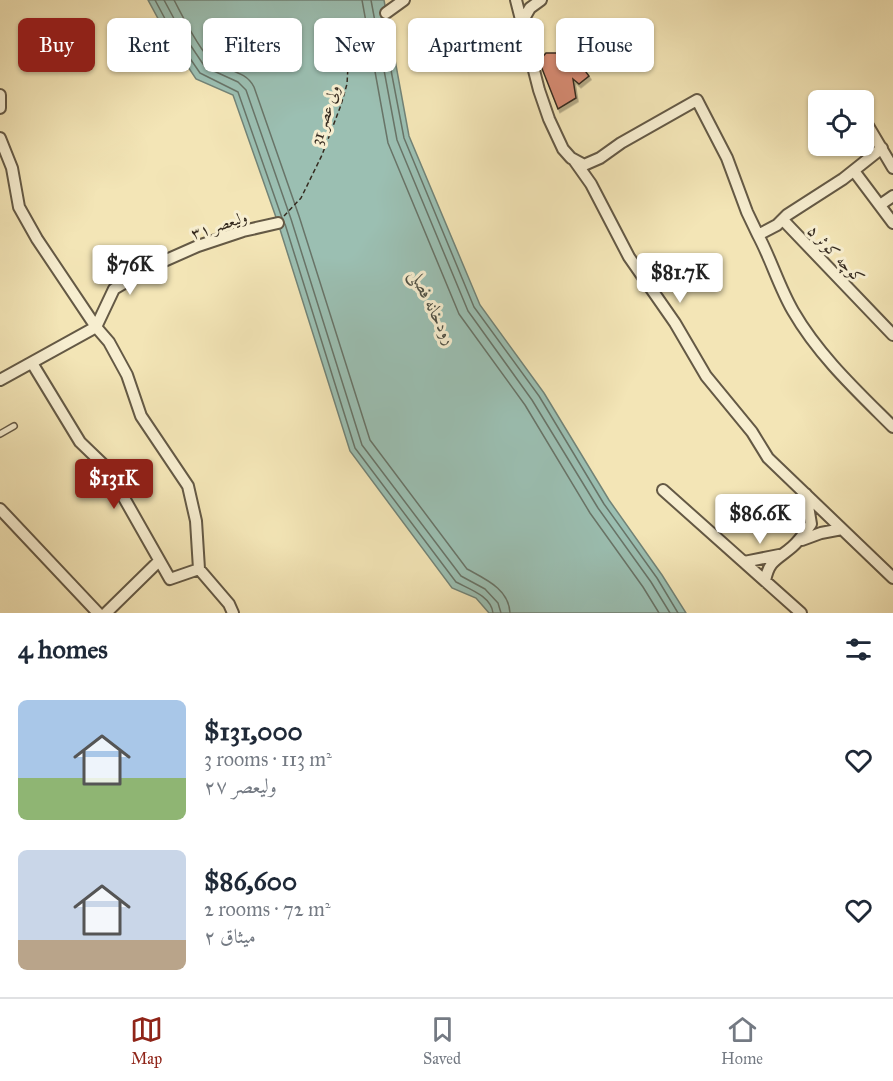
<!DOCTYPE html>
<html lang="en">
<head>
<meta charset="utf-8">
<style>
  :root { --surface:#fff; --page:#f2f2f3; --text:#1f2937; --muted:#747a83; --line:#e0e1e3; --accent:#8f2418 }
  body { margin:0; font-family:"IM FELL Great Primer",Amiri,serif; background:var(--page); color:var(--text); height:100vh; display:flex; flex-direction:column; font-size:22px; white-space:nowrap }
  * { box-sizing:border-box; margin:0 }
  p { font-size:20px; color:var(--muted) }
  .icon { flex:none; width:33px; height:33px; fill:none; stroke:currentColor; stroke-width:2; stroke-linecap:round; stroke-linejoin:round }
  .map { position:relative; height:613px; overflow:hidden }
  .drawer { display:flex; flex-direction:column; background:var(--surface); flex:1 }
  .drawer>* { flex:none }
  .top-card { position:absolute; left:18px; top:18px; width:858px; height:54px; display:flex; gap:12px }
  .controls { position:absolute; left:808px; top:90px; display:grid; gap:12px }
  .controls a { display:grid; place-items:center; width:66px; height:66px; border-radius:9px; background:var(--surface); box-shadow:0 2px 4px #0004; font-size:30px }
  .price { position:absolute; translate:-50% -51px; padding:0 14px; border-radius:6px; background:#fff; color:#222; font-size:20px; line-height:39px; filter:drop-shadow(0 2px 3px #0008) }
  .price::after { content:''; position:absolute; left:50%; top:36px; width:18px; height:14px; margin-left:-9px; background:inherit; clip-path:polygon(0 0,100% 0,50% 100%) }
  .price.active { background:var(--accent); color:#fff }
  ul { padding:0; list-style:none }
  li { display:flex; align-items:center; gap:18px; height:150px; padding:0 18px }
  li span { display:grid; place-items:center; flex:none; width:168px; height:120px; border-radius:9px; color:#555 }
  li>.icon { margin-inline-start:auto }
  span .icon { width:72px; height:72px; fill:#fffc; stroke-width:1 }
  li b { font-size:26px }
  h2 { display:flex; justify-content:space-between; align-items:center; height:72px; padding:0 18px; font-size:26px }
  .tag { padding:0 21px; border-radius:9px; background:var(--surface); box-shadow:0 2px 4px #0004; font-size:21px; line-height:54px }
  .tag.active { background:var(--accent); color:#fff }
  .tab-bar { display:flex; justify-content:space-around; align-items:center; height:84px; border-top:2px solid var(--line); background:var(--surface); font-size:16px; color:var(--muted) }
  .tab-bar a { display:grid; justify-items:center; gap:3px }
  .tab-bar .active { color:var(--accent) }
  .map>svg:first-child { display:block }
</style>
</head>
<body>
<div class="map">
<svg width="893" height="613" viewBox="0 0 893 613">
  <defs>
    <filter id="shadow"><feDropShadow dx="2" dy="3.5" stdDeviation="0" flood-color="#0004"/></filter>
  </defs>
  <rect width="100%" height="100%" fill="#f3e5b6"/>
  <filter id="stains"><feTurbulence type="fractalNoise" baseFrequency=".00333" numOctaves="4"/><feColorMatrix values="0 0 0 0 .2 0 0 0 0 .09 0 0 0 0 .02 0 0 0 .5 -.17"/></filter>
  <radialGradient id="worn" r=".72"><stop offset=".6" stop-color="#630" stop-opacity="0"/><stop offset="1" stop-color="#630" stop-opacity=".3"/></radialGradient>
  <path fill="#9bbfb2" stroke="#728377" stroke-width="1.5" d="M 148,0 L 384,0 L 409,136 L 480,305 L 544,393 L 609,500 L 662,575 L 686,613 L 489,613 L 476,598 L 452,588 L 350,451 L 278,223 L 233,95 L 196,79 L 167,35 Z"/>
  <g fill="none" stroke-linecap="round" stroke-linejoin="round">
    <path stroke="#687468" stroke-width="1.5" d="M 155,0 L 172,32 L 200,73 L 238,92 L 282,218
      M 164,0 L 179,28 L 205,67 L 238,82 L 246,90 L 291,219 L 362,445 L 461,576 L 485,589 L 498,603 L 501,613
      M 174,0 C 182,15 199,50 211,60 C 224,72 245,69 254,87 L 299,216 L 370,440 L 467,569 C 485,579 509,589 510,613
      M 362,0 L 388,143 L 459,314 L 525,405 L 590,513 L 643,587 L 659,613
      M 371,0 L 397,140 L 468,311 L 532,400 L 598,508 L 651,582 L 670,613
      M 381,18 L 404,138 L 474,307 L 539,396 L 604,504 L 657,578 L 678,613
      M 285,224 L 355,448 L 456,582 C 469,589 491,596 493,613"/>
  </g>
  <path fill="#d68a72" stroke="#352a1f" stroke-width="1.5" filter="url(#shadow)" d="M 546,53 L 561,53 L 564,59 L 558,62 L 560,67 L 570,57 L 580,64 L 589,76 L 579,84 L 573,79 L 576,98 L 558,109 L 539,61 Z"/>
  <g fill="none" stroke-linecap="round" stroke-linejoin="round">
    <defs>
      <path id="lane" d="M 0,434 L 14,426"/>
      <path id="street" d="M 516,0 L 539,90 L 549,119 L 563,149 L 571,158 L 584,165 L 600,158 L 621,143 L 697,100 L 727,158 L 747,212 L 758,235
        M 386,13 L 404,0
        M 522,22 L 530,8 L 541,0
        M 0,95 L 0,108
        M 864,119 L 893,168
        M 0,138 L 12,168 L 19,207 L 37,239 L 96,327 L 109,342 L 127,375 L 141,416 L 188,486 L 196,521 L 199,569
        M 882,148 L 843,179 L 787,215 L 777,225 L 758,235 C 771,259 779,287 793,311 C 819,356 857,391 893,427
        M 574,160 L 591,184 L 629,257 L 675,323 L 706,376 L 752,432 L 768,458 L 893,578
        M 854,171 L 893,223
        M 880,205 L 893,196
        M 783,220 L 893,335
        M 32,363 L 80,442 L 107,468 L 170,579 L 199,569 L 229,604 L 233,613
        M 0,380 L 96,327 L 114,289 L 155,265 L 198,246 L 243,231 L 278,223
        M 663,490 L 801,613
        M 0,509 L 98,613
        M 802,540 L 821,533 L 842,529
        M 744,562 L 779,555
        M 765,581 C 769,560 777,560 792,547 C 800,540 805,532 811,524 L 806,494
        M 106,613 L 159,561"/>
    </defs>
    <use href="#lane" stroke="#645945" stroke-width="8"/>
    <use href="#street" stroke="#645945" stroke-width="14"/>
    <path stroke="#352a1f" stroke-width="1.5" stroke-dasharray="4.5 3" stroke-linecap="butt" d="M 284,216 L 301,198 L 322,155 L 341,105 L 347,84 L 348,66 L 359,42 L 377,20"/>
    <use href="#lane" stroke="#f7eed0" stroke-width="5"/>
    <use href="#street" stroke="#f7eed0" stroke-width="10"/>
  </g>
  <g text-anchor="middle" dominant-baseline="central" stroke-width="6" stroke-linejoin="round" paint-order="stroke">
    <g font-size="16" fill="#352a1f" stroke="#f7eed0">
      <text transform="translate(325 115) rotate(-72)">ولی عصر 31</text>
      <text transform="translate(219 225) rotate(-18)">ولیعصر ۳۱</text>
      <text transform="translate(836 254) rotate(46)">کوچه کوثر ۵</text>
    </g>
    <g font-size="18" font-style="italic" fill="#4e4f44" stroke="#f7eed0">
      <text transform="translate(433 307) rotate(63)">رودخانه فصلی</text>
    </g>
  </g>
  <rect width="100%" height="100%" filter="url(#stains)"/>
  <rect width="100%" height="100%" fill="url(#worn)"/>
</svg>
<div class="controls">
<a><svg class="icon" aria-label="locate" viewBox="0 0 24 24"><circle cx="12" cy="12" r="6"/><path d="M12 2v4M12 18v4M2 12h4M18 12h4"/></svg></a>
</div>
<b class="price" style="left:130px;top:296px">$76K</b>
<b class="price" style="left:680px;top:304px">$81.7K</b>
<b class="price active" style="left:114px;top:510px">$131K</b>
<b class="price" style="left:760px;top:545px">$86.6K</b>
<div class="top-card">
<a class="tag active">Buy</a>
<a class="tag">Rent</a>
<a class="tag">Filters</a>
<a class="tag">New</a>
<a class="tag">Apartment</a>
<a class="tag">House</a>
</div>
</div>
<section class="drawer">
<h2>4 homes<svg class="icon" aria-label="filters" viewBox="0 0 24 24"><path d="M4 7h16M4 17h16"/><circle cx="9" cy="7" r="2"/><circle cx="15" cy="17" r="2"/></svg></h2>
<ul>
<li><span style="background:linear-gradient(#a9c7e8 65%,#8fb573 0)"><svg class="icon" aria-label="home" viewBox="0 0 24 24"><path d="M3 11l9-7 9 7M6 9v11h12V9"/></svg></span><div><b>$131,000</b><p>3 rooms · 113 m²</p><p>ولیعصر ۲۷</p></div><svg class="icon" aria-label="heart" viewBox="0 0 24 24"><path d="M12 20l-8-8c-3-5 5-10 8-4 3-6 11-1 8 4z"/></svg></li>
<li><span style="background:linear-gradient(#c9d6e8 75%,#b9a48a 0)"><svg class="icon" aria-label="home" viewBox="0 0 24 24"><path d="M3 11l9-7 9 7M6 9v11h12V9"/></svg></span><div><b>$86,600</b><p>2 rooms · 72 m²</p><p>میثاق ۲</p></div><svg class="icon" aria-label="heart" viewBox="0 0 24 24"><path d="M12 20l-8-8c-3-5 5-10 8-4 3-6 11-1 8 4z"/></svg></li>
</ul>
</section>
<nav class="tab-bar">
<a class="active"><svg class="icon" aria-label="map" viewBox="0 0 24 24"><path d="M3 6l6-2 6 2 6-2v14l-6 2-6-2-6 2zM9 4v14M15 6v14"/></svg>Map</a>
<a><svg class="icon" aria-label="saved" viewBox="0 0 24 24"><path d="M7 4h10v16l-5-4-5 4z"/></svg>Saved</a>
<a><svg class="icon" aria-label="home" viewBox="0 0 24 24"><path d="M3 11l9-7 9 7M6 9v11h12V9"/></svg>Home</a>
</nav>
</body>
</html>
